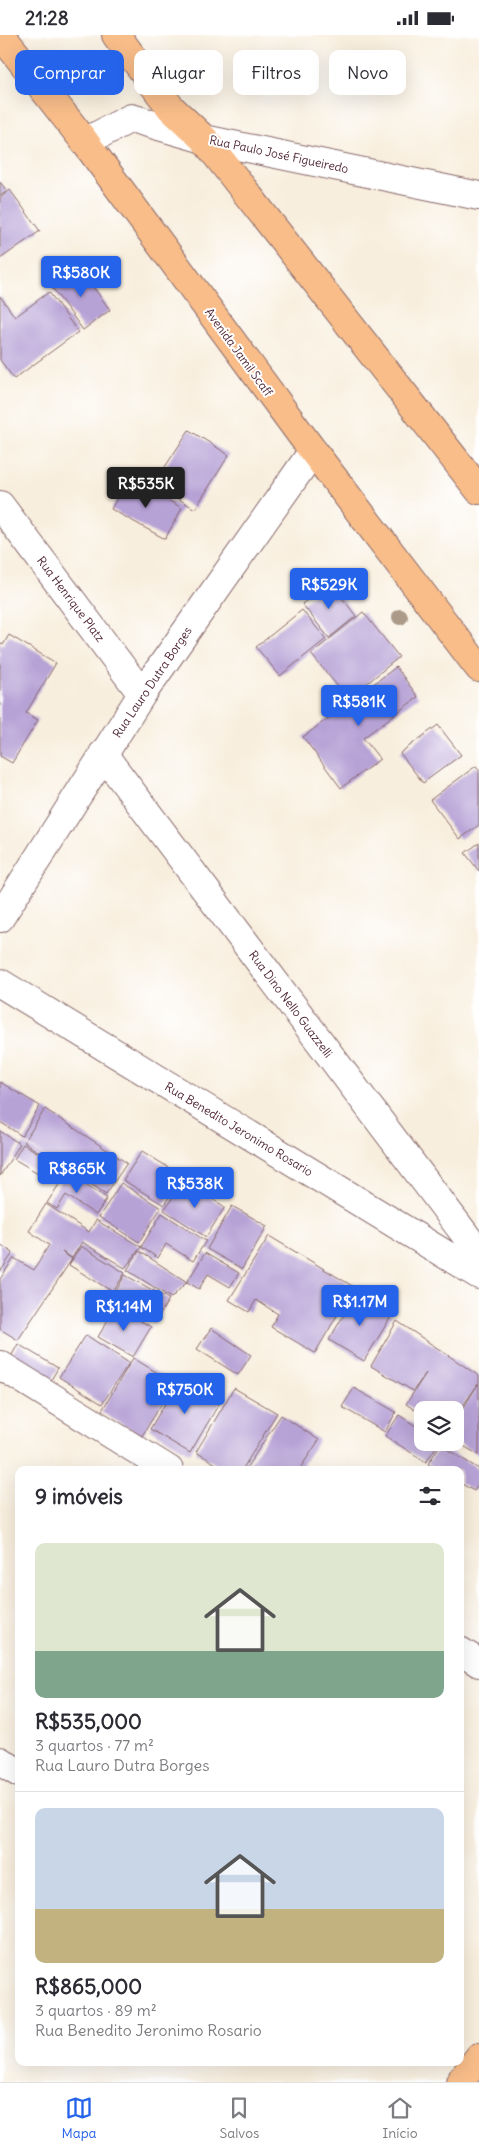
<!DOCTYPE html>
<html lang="pt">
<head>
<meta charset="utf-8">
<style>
  :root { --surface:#fff; --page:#f2f2f3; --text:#2b2b33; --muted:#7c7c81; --line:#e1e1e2; --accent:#2563eb }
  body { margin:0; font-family:Delius,sans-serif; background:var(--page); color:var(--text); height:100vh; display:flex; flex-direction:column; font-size:19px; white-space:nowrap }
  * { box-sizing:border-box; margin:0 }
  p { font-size:16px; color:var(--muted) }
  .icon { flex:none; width:28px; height:28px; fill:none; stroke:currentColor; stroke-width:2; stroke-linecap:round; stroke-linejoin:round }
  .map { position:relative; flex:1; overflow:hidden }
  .side { position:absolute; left:15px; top:1431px; width:449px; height:600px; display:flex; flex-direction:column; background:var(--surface); border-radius:10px; box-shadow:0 5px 20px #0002 }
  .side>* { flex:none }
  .hud { position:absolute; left:15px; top:15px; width:450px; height:45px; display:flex; gap:10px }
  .tools { position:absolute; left:414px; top:1366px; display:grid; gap:10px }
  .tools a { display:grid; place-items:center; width:50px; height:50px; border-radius:10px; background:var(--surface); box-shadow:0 5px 20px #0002; font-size:25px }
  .price { position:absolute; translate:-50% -42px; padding:0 11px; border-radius:5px; background:var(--accent); color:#fff; font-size:16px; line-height:32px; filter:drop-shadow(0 1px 2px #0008) }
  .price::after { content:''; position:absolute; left:50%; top:30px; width:15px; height:11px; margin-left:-8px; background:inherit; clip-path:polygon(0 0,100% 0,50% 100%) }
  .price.selected { background:#222; color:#fff }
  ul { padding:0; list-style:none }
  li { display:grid; align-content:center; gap:10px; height:265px; padding:0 20px }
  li+li { border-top:1px solid var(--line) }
  li span { display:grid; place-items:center; height:155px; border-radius:10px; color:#555 }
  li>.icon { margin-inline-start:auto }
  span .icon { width:90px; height:90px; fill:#fffc; stroke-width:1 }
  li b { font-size:21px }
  h2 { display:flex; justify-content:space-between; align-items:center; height:60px; padding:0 20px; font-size:21px }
  .chip { padding:0 18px; border-radius:10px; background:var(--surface); box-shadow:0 5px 20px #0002; font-size:18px; line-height:45px }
  .chip.selected { background:var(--accent); color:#fff }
  .status { display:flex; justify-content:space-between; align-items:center; height:35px; padding:0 25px; background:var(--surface); direction:ltr }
  .status svg { height:14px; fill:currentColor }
  .tabs { display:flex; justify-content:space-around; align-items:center; height:70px; border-top:1px solid var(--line); background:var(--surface); font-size:14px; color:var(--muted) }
  .tabs a { display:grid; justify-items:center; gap:2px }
  .tabs .selected { color:var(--accent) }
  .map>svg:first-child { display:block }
</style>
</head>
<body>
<div class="status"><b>21:28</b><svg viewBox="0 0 49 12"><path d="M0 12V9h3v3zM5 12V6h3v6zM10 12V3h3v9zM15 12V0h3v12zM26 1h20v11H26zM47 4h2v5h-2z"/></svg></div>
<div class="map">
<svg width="479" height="2047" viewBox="0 0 479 2047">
  <rect width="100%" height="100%" fill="#fff"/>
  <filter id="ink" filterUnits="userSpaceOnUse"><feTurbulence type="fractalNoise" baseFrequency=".02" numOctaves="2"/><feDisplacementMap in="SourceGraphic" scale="10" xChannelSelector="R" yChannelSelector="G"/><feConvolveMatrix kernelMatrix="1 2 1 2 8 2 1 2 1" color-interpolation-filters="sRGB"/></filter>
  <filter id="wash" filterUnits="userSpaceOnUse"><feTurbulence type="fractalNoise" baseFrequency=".0096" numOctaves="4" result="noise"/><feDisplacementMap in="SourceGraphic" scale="20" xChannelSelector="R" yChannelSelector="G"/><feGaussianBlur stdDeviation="1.12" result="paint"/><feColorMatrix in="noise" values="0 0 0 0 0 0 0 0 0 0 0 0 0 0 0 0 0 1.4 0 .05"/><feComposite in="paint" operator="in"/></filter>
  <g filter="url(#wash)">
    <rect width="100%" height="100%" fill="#f8eedd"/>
    <g id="blocks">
      <path fill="#b7a2d6" d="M 0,147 L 7,156 L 0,161 Z
        M 10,155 L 40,196 L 0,224 L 0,163 Z
        M 79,232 L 110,275 L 83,295 L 51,251 Z
        M 49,257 L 78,297 L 14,344 L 0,325 L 0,261 L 15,282 Z
        M 189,395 L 229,420 L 195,474 L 154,449 Z
        M 128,443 L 182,473 L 165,504 L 111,474 Z
        M 330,547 L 356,581 L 329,603 L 302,569 Z
        M 302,575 L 326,604 L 280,641 L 256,612 Z
        M 363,577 L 399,622 L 348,664 L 311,619 Z
        M 9,600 L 56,628 L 26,678 L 38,685 L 12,728 L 0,721 L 0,608 L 3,610 Z
        M 396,632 L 418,662 L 363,703 L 380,724 L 341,753 L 303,702 Z
        M 438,690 L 461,720 L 423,748 L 400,718 Z
        M 476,731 L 479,734 L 479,790 L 460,804 L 430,765 Z
        M 479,808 L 479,836 L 465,818 Z
        M 0,1047 L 40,1071 L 22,1101 L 0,1087 Z
        M 45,1074 L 127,1128 L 106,1159 L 54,1126 L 45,1142 L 14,1124 L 23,1109 L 49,1124 L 24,1107 Z
        M 0,1096 L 20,1109 L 0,1141 Z
        M 142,1116 L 182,1141 L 164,1170 L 123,1145 Z
        M 67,1137 L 107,1163 L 96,1180 L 66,1160 L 57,1174 L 47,1168 Z
        M 184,1146 L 225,1172 L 206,1202 L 164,1175 Z
        M 121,1148 L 161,1173 L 139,1207 L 99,1182 Z
        M 46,1169 L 89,1197 L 96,1185 L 141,1212 L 125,1233 L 82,1207 L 72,1223 L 62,1217 L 72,1224 L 18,1305 L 0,1294 L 0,1244 L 14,1223 L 34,1235 L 49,1210 L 29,1196 Z
        M 232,1171 L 267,1191 L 242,1234 L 207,1214 Z
        M 162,1178 L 206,1206 L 193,1226 L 166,1209 L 158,1223 L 141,1212 Z
        M 269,1201 L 354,1252 L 315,1318 L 271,1292 L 278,1279 L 256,1265 L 249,1277 L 229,1265 Z
        M 0,1209 L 13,1218 L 0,1237 Z
        M 81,1211 L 125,1238 L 113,1257 L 69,1230 Z
        M 139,1216 L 187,1247 L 171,1263 L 127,1235 Z
        M 205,1218 L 239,1238 L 230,1252 L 208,1239 L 199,1254 L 187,1247 Z
        M 125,1240 L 169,1264 L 155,1288 L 112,1263 Z
        M 356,1259 L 392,1280 L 364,1326 L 329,1305 Z
        M 116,1271 L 151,1292 L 133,1322 L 98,1302 Z
        M 397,1286 L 479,1341 L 479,1420 L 455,1406 L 455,1387 L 478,1349 L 455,1382 L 455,1375 L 422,1375 L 422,1380 L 406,1369 L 426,1338 L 413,1356 L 371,1331 Z
        M 211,1293 L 251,1320 L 238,1340 L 197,1314 Z
        M 86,1300 L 129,1328 L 102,1369 L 59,1342 Z
        M 18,1309 L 58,1333 L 47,1352 L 7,1329 Z
        M 133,1323 L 174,1348 L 142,1401 L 101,1377 Z
        M 180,1343 L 220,1367 L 190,1418 L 150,1394 Z
        M 234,1353 L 277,1378 L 242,1435 L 226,1435 L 196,1417 Z
        M 354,1353 L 396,1377 L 385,1397 L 342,1372 Z
        M 281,1380 L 319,1405 L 299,1435 L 245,1435 Z
        M 399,1380 L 422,1395 L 422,1408 L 439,1408 L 426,1427 L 385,1401 Z
        M 440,1410 L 479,1434 L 479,1448 L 474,1456 L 460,1448 L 460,1435 L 438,1435 L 428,1429 Z"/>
    </g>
  </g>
  <g filter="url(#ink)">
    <use href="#blocks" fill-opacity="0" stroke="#876769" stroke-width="1"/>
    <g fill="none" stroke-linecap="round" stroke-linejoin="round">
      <defs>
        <path id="minor" d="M 85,107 L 131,83 L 204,104 L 479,161
          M 0,470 L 142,659
          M 103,719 L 479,1218
          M 0,883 L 142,659 L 313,416
          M 0,948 L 479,1240
          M 0,1330 L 169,1435
          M 460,1616 L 479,1628
          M 0,1726 L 19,1738"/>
        <path id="major" d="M 1,0 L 85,107 L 313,416 L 479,633
          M 116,0 L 171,73 L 204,104 L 479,455
          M 460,2047 L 479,2022"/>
      </defs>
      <use href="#minor" stroke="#876769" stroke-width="30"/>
      <use href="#major" stroke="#876769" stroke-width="30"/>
      <use href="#minor" stroke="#fff" stroke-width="28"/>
      <use href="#major" stroke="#f8bd89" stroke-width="28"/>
    </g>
    <circle fill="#ac9a88" cx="400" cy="582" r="8"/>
  </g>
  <g text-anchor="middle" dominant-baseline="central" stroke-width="4" stroke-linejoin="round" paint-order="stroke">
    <g font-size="12" fill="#4a1f2b" stroke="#fff">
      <text transform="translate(279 119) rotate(12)">Rua Paulo José Figueiredo</text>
      <text transform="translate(239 317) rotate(54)">Avenida Jamil Scaff</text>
      <text transform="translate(71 564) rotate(53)">Rua Henrique Platz</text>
      <text transform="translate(152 647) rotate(-56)">Rua Lauro Dutra Borges</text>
      <text transform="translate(291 969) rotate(53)">Rua Dino Nello Guazzelli</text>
      <text transform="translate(239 1094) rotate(31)">Rua Benedito Jeronimo Rosario</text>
    </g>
  </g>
</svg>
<div class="tools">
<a><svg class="icon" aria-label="layers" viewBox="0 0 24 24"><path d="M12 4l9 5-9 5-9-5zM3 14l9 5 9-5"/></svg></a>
</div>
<b class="price" style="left:81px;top:263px">R$580K</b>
<b class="price selected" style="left:146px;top:474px">R$535K</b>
<b class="price" style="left:329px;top:575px">R$529K</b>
<b class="price" style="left:359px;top:692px">R$581K</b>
<b class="price" style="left:77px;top:1159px">R$865K</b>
<b class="price" style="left:195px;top:1174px">R$538K</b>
<b class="price" style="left:360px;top:1292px">R$1.17M</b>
<b class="price" style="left:124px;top:1297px">R$1.14M</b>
<b class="price" style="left:185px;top:1380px">R$750K</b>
<div class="hud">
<a class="chip selected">Comprar</a>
<a class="chip">Alugar</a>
<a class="chip">Filtros</a>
<a class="chip">Novo</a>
</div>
<section class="side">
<h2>9 imóveis<svg class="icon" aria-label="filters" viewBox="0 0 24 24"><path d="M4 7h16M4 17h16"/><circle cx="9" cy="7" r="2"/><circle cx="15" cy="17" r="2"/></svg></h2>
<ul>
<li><span style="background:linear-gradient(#dfe7d0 70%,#7fa58c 0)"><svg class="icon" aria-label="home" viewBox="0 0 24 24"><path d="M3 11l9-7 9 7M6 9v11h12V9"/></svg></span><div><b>R$535,000</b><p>3 quartos · 77 m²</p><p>Rua Lauro Dutra Borges</p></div></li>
<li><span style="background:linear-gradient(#c9d6e8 65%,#c2b280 0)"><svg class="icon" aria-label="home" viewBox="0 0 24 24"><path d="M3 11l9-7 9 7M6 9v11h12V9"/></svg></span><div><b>R$865,000</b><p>3 quartos · 89 m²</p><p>Rua Benedito Jeronimo Rosario</p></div></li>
</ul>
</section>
</div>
<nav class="tabs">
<a class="selected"><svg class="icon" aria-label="map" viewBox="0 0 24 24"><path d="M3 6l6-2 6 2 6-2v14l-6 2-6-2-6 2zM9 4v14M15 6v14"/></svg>Mapa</a>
<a><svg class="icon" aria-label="saved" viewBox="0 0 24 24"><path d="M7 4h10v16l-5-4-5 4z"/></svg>Salvos</a>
<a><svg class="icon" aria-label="home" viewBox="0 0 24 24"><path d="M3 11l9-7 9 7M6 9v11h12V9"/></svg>Início</a>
</nav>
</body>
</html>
